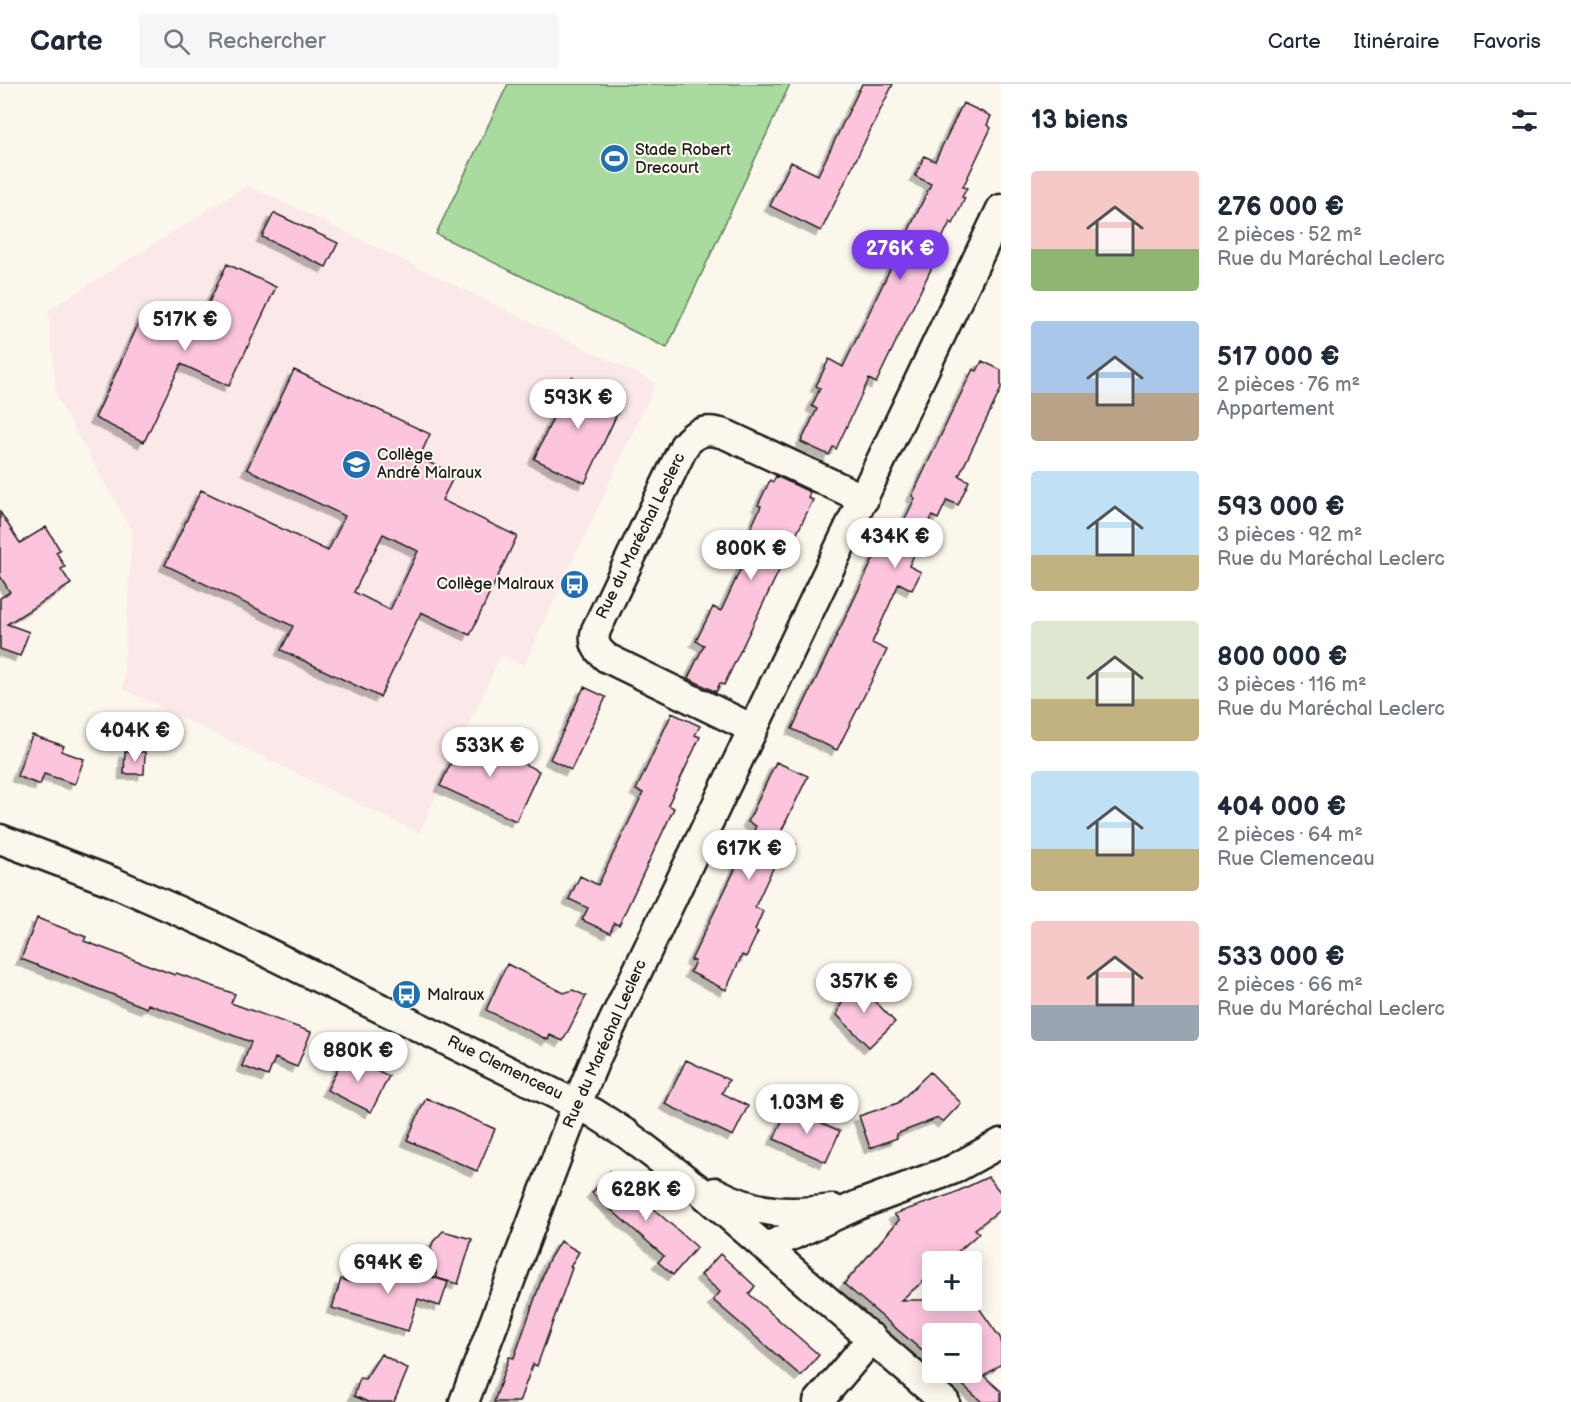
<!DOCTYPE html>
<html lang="fr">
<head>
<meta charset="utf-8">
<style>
  :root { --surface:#fff; --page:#f6f6f7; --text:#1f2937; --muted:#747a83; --line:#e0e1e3; --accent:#7c3aed }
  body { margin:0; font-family:"Balsamiq Sans",sans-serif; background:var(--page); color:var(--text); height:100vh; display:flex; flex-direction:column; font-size:22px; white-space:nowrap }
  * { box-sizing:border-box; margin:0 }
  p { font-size:20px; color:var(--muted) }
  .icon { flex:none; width:33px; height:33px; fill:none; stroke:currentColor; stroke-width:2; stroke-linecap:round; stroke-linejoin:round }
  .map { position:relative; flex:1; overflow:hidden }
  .side { display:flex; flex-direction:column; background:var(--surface); width:570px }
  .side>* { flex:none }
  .controls { position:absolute; left:922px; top:1167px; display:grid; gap:12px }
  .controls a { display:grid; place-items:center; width:60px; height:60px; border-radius:6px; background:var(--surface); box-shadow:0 3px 15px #0003; font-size:30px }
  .price { position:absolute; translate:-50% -51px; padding:0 14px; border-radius:21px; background:#fff; color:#222; font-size:20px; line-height:39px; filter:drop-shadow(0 2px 3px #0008) }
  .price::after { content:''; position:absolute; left:50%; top:36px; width:18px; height:14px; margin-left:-9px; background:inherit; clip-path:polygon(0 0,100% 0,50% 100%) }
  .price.active { background:var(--accent); color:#fff }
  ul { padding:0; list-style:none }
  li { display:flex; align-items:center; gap:18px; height:150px; padding:0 30px }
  li span { display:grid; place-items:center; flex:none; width:168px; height:120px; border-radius:6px; color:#555 }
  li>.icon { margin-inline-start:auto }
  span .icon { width:72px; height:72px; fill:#fffc; stroke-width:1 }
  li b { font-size:26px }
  h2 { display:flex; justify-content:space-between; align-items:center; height:72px; padding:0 30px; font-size:26px }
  header { display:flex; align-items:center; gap:36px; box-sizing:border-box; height:84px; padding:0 30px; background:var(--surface); border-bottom:2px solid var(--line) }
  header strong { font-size:28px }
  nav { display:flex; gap:33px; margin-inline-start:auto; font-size:21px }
  .search { width:420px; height:54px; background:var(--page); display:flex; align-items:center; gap:15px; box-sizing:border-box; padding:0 21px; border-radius:6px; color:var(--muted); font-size:22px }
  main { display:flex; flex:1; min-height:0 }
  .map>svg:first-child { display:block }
</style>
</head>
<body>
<header>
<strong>Carte</strong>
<div class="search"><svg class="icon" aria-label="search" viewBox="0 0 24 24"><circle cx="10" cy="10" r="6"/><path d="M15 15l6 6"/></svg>Rechercher</div>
<nav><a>Carte</a><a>Itinéraire</a><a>Favoris</a></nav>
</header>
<main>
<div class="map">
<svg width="1001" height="1318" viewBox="0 0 1001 1318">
  <defs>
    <filter id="shadow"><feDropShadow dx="-5.5" dy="5.5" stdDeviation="0" flood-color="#0004"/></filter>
  </defs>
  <rect width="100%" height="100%" fill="#fbf7ec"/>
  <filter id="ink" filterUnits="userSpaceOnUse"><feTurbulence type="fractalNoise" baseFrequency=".0167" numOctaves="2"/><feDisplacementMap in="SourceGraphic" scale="12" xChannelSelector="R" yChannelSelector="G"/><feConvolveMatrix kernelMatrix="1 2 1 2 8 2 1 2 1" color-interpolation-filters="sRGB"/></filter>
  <g filter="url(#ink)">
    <path fill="#fbe8e8" d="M 247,102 L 277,115 L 656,299 L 524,581 L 501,571 L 419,749 L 123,605 L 132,447 L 57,314 L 48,226 Z"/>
    <path fill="#a8db9d" stroke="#627c5c" stroke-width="1.5" d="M 508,0 L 790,0 L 667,264 L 436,150 Z"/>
    <path fill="#fcc4dd" stroke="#1c1c1c" stroke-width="1.5" fill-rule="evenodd" filter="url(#shadow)" d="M 862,0 L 893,0 L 821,147 L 770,122 L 791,78 L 818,91 Z
      M 963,19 L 991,32 L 987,41 L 991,44 L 963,103 L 967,104 L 962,113 L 965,114 L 953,140 L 950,138 L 929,181 L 932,183 L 876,299 L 869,295 L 836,365 L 833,363 L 829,371 L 801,358 L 817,325 L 812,322 L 820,304 L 816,302 L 829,275 L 843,283 L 931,100 L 915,92 L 920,82 L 924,72 L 935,77 Z
      M 274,129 L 338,159 L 326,183 L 262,153 Z
      M 227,180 L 276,203 L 229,302 L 181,280 L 144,358 L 95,334 L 143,230 L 193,252 Z
      M 982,277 L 1001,286 L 1001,305 L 959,392 L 969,397 L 958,421 L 947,416 L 938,435 L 932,432 L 909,482 L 921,488 L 912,506 L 899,499 L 888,524 L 872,559 L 887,566 L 837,666 L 792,645 L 889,442 L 899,447 L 915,414 L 912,412 L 951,330 L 973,285 L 977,287 Z
      M 294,286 L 430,350 L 419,374 L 455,390 L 442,416 L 517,452 L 470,551 L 421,528 L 380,613 L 281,566 L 293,542 L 165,481 L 201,406 L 328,467 L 345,432 L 247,385 ZM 383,450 L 418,467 L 390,526 L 354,508 Z
      M 572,293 L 623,317 L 585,399 L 534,375 Z
      M 776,392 L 810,408 L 808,414 L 813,416 L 724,601 L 720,599 L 716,608 L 688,594 L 704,561 L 696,557 L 713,523 L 721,527 L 748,469 L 741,466 L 761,422 L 758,421 L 770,396 L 773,398 Z
      M 0,428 L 20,459 L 46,443 L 60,466 L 56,468 L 65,483 L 61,485 L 71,500 L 7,540 L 29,548 L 20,572 L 0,565 L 0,514 L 10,508 L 0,492 Z
      M 584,603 L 606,613 L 571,686 L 550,675 Z
      M 672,629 L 700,642 L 695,651 L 700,653 L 668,721 L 674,724 L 619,841 L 614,839 L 610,849 L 582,836 L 588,824 L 569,815 L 580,792 L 598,801 L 643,709 L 636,706 Z
      M 32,651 L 64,662 L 61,667 L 84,675 L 75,700 L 44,690 L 40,701 L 17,692 Z
      M 464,651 L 539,687 L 516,737 L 440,702 Z
      M 125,668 L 145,668 L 144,690 L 124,690 Z
      M 776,678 L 808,692 L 779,752 L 796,760 L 787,779 L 778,774 L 766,799 L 755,823 L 763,827 L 755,846 L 758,848 L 746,873 L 742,871 L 726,906 L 690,888 L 695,877 L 691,876 L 756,742 L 748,738 Z
      M 37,834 L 86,853 L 84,857 L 175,891 L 176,889 L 235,910 L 231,919 L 311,948 L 297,983 L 275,974 L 268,992 L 242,982 L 251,958 L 148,920 L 147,924 L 21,875 Z
      M 507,880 L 564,909 L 573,906 L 586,912 L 563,957 L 550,951 L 548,956 L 486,926 Z
      M 852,893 L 895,938 L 869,963 L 837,931 Z
      M 345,971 L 389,992 L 371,1028 L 327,1006 Z
      M 686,976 L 729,996 L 722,1009 L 748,1022 L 733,1052 L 665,1020 Z
      M 930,988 L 961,1019 L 943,1038 L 938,1034 L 896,1050 L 897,1054 L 870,1064 L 859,1032 L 898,1019 Z
      M 426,1014 L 495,1045 L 477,1087 L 407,1056 Z
      M 788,1024 L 840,1047 L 826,1078 L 774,1055 Z
      M 610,1087 L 697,1163 L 673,1191 L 658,1178 L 664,1172 L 592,1109 Z
      M 988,1093 L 1001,1109 L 1001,1125 L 975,1145 L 979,1149 L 946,1178 L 933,1178 L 933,1189 L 901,1216 L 972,1216 L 972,1214 L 1001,1255 L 1001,1280 L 984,1292 L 1001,1307 L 1001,1318 L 982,1318 L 948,1288 L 972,1288 L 972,1250 L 933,1250 L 933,1276 L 844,1200 L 899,1136 L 894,1130 L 952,1110 Z
      M 443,1147 L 472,1155 L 458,1200 L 437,1194 L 431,1164 L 433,1158 Z
      M 560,1157 L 579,1168 L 570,1183 L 572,1184 L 537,1282 L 533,1280 L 519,1318 L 494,1318 L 509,1273 L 514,1274 L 548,1177 Z
      M 720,1170 L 755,1202 L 749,1210 L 819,1271 L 801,1292 L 713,1216 L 720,1208 L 701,1191 Z
      M 355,1181 L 397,1194 L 400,1183 L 448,1198 L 440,1222 L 418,1215 L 408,1247 L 332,1224 L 341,1195 L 350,1198 Z
      M 381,1270 L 408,1285 L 394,1318 L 368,1318 L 354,1312 L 360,1294 L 365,1295 Z"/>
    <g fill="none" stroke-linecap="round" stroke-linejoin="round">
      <defs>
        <path id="minor" d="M 753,645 L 607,574 C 597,566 592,559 596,546 L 684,362 C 696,346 708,344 727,351 L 864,415
          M 0,755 L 113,798 L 219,845 L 594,1029 L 628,1051 L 698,1105 L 945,1318
          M 715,1108 C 757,1130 787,1131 833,1125
          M 767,1163 L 858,1121 L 952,1086 L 1001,1059
          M 464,1318 L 577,1020 L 595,976 L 1001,125
          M 818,1318 L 872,1254"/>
      </defs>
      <use href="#minor" stroke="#1c1c1c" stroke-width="33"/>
      <use href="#minor" stroke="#fbf7ec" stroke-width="28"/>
    </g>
  </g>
  <defs>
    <symbol id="stadium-disc" viewBox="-11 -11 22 22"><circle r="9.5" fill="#1f6fb2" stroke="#fbf7ec"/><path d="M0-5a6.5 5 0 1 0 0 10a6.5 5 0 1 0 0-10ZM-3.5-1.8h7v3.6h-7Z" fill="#fff"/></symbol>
    <symbol id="school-disc" viewBox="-11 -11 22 22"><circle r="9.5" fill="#1f6fb2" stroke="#fbf7ec"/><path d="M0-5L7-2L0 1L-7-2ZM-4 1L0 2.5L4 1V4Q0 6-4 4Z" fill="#fff"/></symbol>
    <symbol id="bus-disc" viewBox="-11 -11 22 22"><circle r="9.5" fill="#1f6fb2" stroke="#fbf7ec"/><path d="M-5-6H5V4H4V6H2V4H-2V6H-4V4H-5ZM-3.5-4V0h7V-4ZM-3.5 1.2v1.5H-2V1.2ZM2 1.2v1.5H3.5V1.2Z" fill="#fff"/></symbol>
  </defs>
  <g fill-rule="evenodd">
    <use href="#stadium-disc" x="598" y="58" width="33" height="33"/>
    <use href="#school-disc" x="340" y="364" width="33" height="33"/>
    <use href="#bus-disc" x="558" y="484" width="33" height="33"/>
    <use href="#bus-disc" x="390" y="894" width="33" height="33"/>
  </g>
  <g text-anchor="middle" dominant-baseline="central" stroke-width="4.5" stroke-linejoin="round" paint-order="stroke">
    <g font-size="16" fill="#1c1c1c" stroke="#fbf7ec" text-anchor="start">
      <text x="635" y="66">Stade Robert<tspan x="635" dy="18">Drecourt</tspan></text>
      <text x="377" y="371">Collège<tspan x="377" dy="18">André Malraux</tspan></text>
      <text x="554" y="500" text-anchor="end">Collège Malraux</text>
      <text x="427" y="911">Malraux</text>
    </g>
    <g font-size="16" fill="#1c1c1c" stroke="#fbf7ec">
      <text transform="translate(641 452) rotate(-64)">Rue du Maréchal Leclerc</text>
      <text transform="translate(605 960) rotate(-66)">Rue du Maréchal Leclerc</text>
      <text transform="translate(505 984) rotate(26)">Rue Clemenceau</text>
    </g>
  </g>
</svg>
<div class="controls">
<a>+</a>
<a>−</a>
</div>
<b class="price active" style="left:900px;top:197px">276K €</b>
<b class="price" style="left:185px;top:268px">517K €</b>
<b class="price" style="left:578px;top:346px">593K €</b>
<b class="price" style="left:895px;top:485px">434K €</b>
<b class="price" style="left:751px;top:497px">800K €</b>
<b class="price" style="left:135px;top:679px">404K €</b>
<b class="price" style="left:490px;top:694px">533K €</b>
<b class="price" style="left:749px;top:797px">617K €</b>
<b class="price" style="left:864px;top:930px">357K €</b>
<b class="price" style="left:358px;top:999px">880K €</b>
<b class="price" style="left:807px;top:1051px">1.03M €</b>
<b class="price" style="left:646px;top:1138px">628K €</b>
<b class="price" style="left:388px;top:1211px">694K €</b>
</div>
<section class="side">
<h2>13 biens<svg class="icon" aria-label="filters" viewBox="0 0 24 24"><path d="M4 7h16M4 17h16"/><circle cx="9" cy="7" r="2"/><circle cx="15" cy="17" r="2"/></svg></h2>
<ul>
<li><span style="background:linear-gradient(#f6c9c9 65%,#8fb573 0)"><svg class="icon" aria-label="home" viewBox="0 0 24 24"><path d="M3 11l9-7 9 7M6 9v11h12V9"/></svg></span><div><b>276 000 €</b><p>2 pièces · 52 m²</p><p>Rue du Maréchal Leclerc</p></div></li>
<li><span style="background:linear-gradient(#a9c7e8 60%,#b9a48a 0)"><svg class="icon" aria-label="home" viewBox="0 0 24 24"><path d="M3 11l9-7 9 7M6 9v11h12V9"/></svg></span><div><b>517 000 €</b><p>2 pièces · 76 m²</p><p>Appartement</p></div></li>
<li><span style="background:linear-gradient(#bfe0f5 70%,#c2b280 0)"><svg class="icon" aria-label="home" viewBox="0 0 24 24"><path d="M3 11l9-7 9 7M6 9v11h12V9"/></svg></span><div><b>593 000 €</b><p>3 pièces · 92 m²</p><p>Rue du Maréchal Leclerc</p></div></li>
<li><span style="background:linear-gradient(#dfe7d0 65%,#c2b280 0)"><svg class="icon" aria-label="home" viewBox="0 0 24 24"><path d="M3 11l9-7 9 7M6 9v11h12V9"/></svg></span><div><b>800 000 €</b><p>3 pièces · 116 m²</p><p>Rue du Maréchal Leclerc</p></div></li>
<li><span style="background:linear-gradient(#bfe0f5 65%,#c2b280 0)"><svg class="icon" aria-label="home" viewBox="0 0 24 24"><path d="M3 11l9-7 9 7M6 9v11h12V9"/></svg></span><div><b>404 000 €</b><p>2 pièces · 64 m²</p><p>Rue Clemenceau</p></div></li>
<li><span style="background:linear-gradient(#f6c9c9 70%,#9aa5b1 0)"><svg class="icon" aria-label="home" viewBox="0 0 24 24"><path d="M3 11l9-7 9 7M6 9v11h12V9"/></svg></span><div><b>533 000 €</b><p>2 pièces · 66 m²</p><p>Rue du Maréchal Leclerc</p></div></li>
</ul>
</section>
</main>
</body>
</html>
